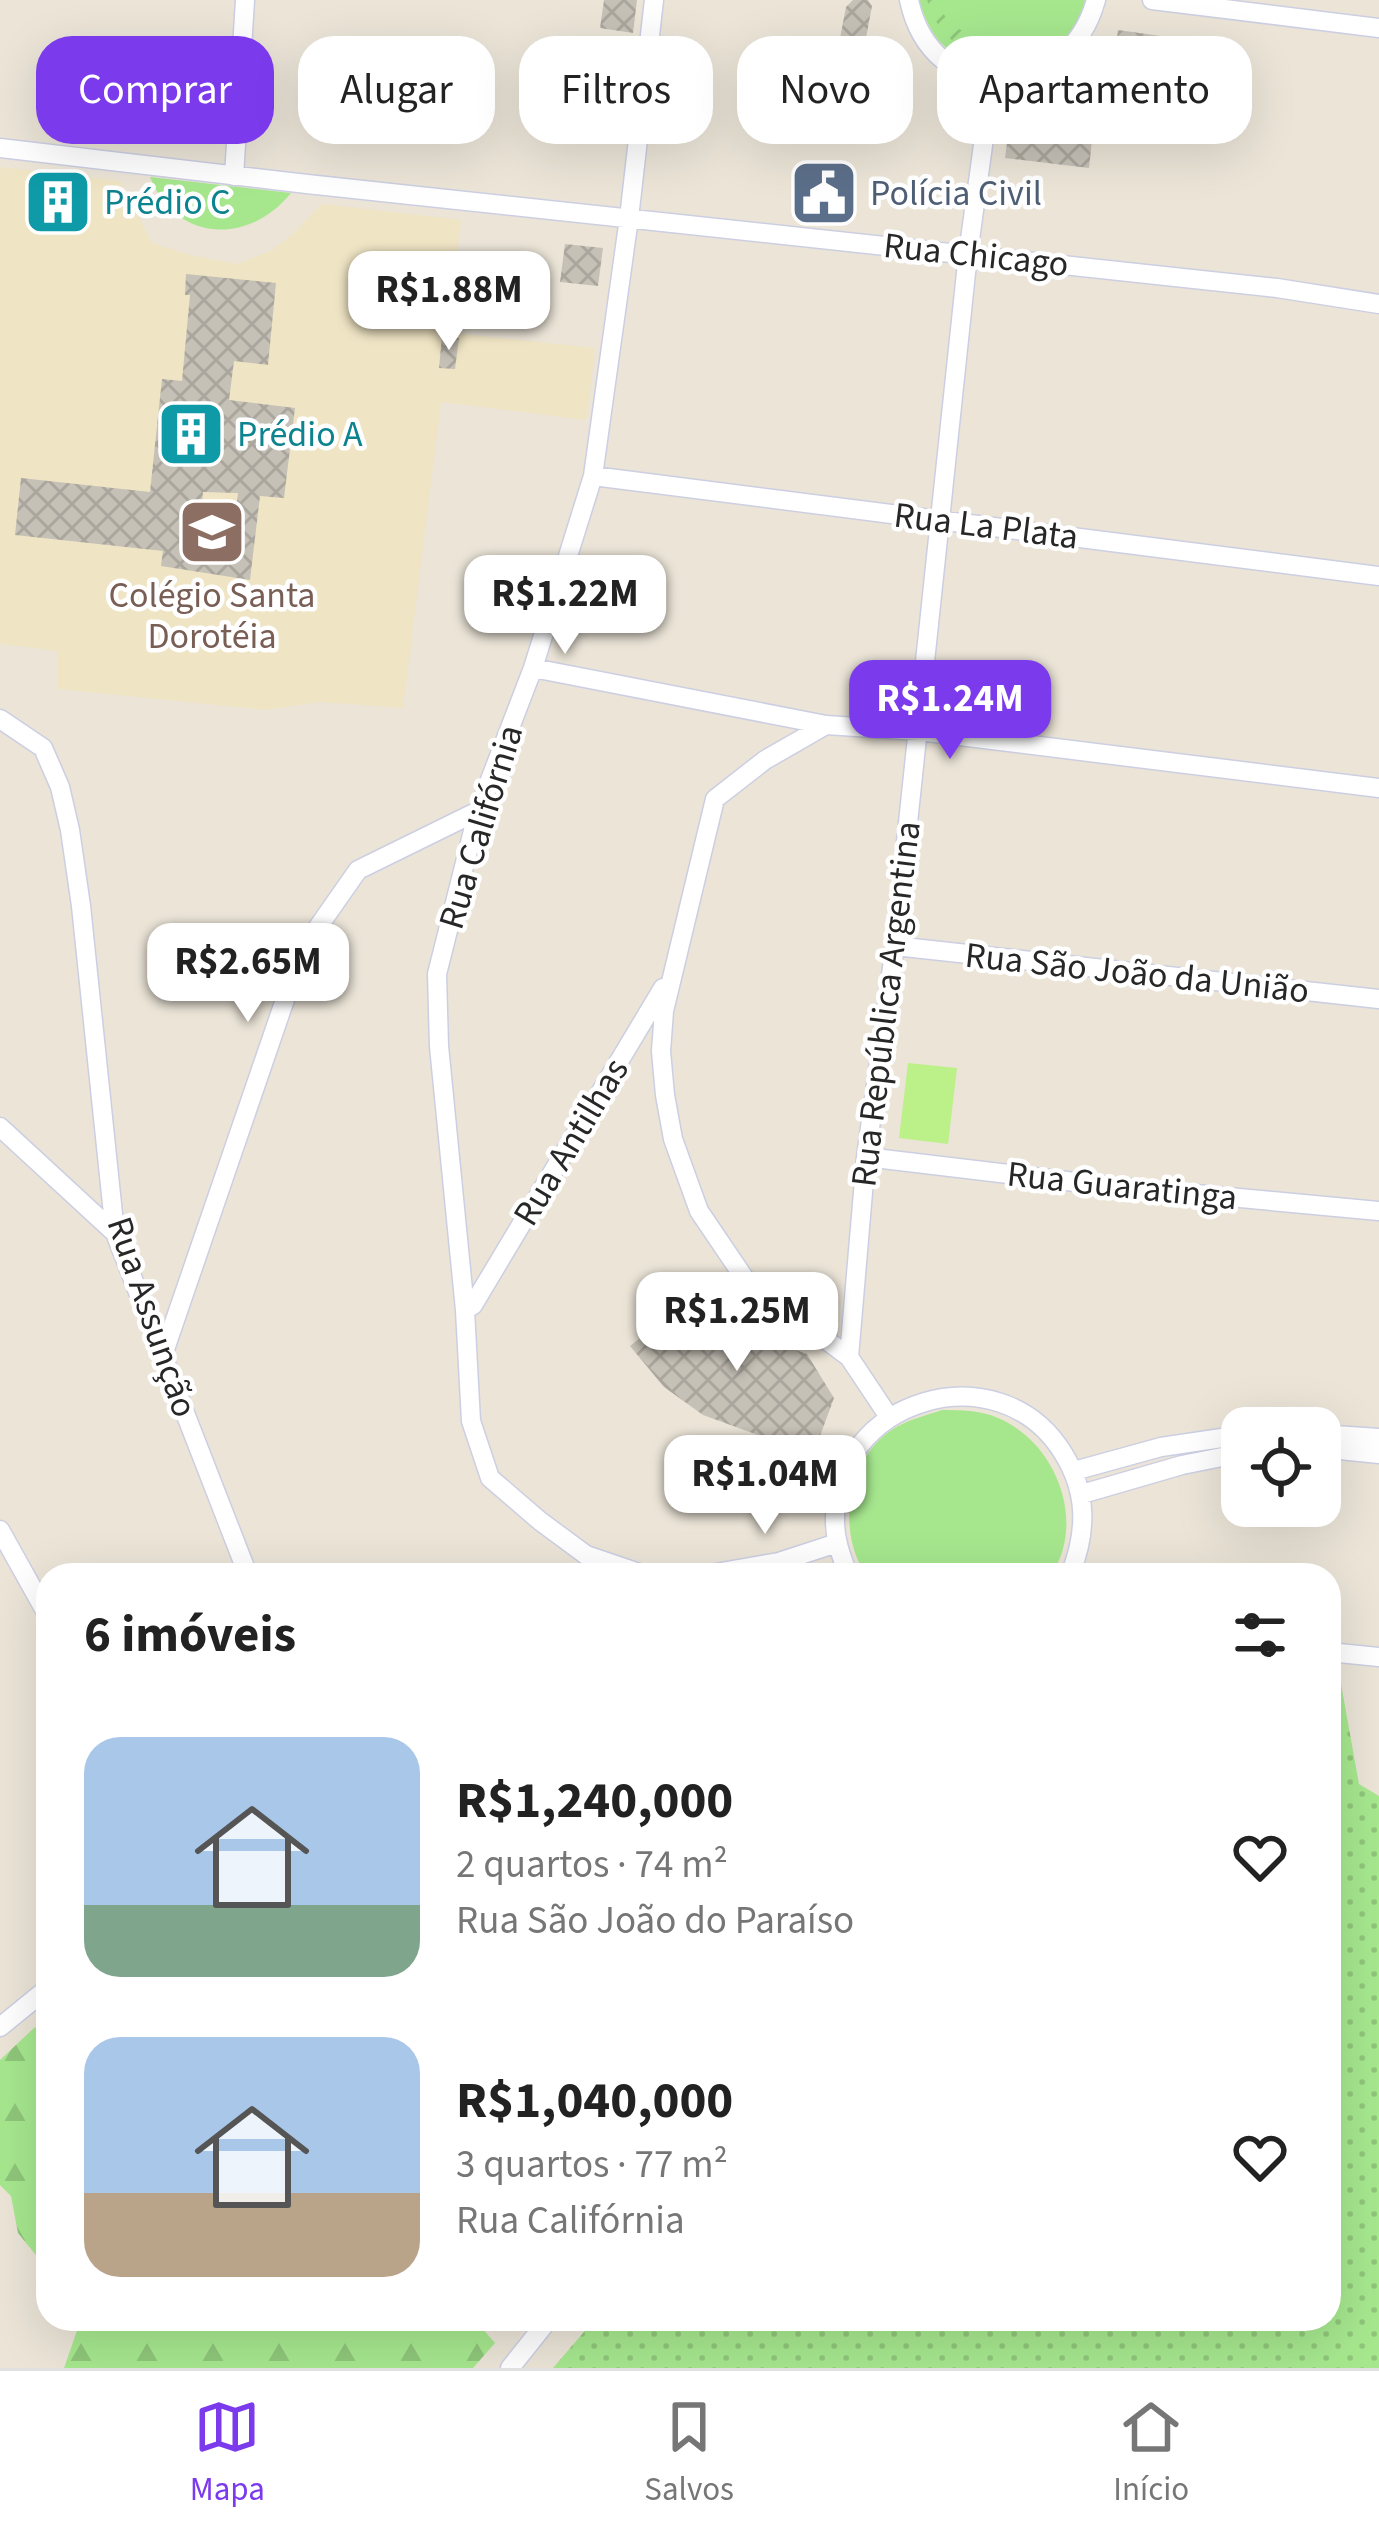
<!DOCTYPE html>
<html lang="pt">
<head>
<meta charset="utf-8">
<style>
  :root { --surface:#fff; --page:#f2f2f2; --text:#222; --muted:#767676; --line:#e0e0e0; --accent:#7c3aed }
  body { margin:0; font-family:"Source Sans 3",sans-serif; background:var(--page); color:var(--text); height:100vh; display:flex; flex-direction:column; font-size:45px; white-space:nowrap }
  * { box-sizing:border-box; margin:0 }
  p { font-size:39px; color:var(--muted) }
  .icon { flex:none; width:66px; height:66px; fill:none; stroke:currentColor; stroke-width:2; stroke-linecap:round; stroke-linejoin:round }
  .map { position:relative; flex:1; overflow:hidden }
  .sheet { position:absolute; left:36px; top:1563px; width:1305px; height:768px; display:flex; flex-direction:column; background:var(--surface); border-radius:36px; box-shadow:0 12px 48px #0002 }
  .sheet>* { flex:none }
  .guide { position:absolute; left:36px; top:36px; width:1308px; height:108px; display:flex; gap:24px }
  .controls { position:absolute; left:1221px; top:1407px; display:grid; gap:24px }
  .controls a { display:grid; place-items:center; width:120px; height:120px; border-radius:24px; background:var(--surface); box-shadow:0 12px 48px #0002; font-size:60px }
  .price { position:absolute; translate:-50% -102px; padding:0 27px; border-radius:24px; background:#fff; color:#222; font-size:39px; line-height:78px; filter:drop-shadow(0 3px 6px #0008) }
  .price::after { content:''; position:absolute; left:50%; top:72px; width:36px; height:27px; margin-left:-18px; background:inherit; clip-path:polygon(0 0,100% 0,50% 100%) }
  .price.active { background:var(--accent); color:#fff }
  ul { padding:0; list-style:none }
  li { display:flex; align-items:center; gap:36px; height:300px; padding:0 48px }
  li span { display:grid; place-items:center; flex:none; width:336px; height:240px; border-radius:36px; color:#555 }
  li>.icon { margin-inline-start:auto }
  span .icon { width:144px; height:144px; fill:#fffc; stroke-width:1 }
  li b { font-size:51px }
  h2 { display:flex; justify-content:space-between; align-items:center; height:144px; padding:0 48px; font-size:51px }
  .tag { padding:0 42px; border-radius:36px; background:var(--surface); box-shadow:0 12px 48px #0002; font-size:42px; line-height:108px }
  .tag.active { background:var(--accent); color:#fff }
  .tabs { display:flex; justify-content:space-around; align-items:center; height:168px; border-top:3px solid var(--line); background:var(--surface); font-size:33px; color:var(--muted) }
  .tabs a { display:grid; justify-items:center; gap:6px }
  .tabs .active { color:var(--accent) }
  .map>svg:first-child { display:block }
</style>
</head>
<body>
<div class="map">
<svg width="1379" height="2368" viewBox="0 0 1379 2368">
  <defs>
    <pattern id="grass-dots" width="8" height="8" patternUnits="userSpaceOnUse" patternTransform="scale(3)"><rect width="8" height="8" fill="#a6e78e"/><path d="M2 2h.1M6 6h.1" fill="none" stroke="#8fc67a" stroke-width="1.8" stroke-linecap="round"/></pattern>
    <pattern id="forest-firs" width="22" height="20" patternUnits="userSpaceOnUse" patternTransform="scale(3)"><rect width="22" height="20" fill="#a6e78e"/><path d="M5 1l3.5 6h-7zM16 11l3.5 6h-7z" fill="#8fc67a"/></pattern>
    <pattern id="garden-furrows" width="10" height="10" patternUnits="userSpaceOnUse" patternTransform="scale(3)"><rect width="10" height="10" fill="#a6e78e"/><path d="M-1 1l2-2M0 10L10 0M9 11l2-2" fill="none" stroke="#8fc67a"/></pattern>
    <pattern id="building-cross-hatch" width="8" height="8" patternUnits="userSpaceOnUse" patternTransform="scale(3)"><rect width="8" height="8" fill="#c6c1b7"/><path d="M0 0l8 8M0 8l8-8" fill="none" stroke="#aaa69d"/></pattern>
  </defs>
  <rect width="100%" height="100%" fill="#ebe4d7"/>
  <path fill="#efe4c4" d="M 0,167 L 121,181 L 152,243 L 190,255 L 238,264 L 272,250 L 292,235 L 322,204 L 461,220 L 446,332 L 595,348 L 586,420 L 441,402 L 403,708 L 320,702 L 265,710 L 58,689 L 58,651 L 0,644 Z"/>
  <path fill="url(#grass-dots)" d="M 1329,1682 L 1341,1684 L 1359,1784 L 1379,1796 L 1379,2368 L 553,2368 L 595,2319 L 1329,2319 Z"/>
  <path fill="url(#forest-firs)" d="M 35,2027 L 48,2041 L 48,2270 L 18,2233 L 11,2196 L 0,2185 L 0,2060 Z
    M 81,2319 L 474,2319 L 495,2343 L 473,2368 L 64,2368 Z"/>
  <path fill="#a6e78e" d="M 919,0 L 1085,0 C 1074,65 987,90 941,43 C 930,31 924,16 919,0 Z
    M 150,177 L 291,193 C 249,245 176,243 150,177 Z
    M 942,1410 C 961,1410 980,1410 998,1418 C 1056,1442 1087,1522 1051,1575 L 866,1575 C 837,1532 846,1462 890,1431 C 906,1420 924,1416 942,1410 Z"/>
  <path fill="url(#garden-furrows)" d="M 927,0 L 940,0 L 938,6 L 952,26 L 976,37 L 988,39 L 986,58 C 956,48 936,31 927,0 Z"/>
  <path fill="#bcf089" d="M 908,1063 L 957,1068 L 948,1144 L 899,1138 Z"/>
  <path fill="url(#building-cross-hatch)" fill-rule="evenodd" d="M 604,0 L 637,0 L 633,33 L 600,28 Z
    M 853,0 L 868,0 L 872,6 L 859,75 L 834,70 L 846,7 Z
    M 1118,30 L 1161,36 L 1150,121 L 1107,115 Z
    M 1011,112 L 1094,122 L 1089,168 L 1005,158 Z
    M 37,184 L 83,189 L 79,220 L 69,219 L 69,225 L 43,222 L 43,216 L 33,215 Z
    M 565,244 L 603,248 L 598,286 L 560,282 Z
    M 186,274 L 276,283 L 268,365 L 234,361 L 229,400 L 295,408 L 284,498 L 260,496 L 250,580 L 161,566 L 163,551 L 15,535 L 21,478 L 150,492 L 162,379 L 182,381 L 190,295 L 185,295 ZM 203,492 L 238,493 L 230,556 L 197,552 Z
    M 442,336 L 459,338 L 455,369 L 439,368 Z
    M 703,1288 L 726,1311 L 768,1340 L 807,1354 L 834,1398 L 813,1455 L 703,1415 L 664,1387 L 630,1346 Z"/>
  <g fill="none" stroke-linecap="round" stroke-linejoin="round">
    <defs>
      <path id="minor" d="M 909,0 C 932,109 1067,104 1096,0
        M 1152,0 L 1379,28
        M 0,148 L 307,184 L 1277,288 L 1379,304
        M 234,176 L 245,0
        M 593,476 L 1379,576
        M 533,668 L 826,725 L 919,731 L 1379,788
        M 0,719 L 43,748 L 60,787 L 70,830 L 81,906 L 115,1233 L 248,1575
        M 826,725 L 765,760 L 715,799 L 664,1011 L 661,1051 L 665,1095 L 673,1139 L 699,1211 L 745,1279 L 849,1357 L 889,1417
        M 895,946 L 1379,999
        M 0,1127 L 115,1233
        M 866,1157 L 1100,1185 L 1379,1211
        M 465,1310 L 473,1305 L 663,988
        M 163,1355 L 302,950 L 358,870 L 478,811
        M 849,1357 L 866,1157 L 895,946 L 968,254 L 992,80
        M 1320,1434 L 1379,1438
        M 1320,1448 L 1379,1454
        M 1074,1471 L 1161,1447 L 1242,1435
        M 1082,1494 L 1182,1465 L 1242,1453
        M 0,1530 L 48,1616
        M 645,1575 L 586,1555 L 540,1521 L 490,1478 L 471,1421 L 465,1310 L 439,1046 L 437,974 L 478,811 L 533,668 L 593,476 L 629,218 L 654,0
        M 704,1575 L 779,1562 L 837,1543
        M 848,1575 C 842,1557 835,1541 835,1522 C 832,1399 999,1349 1063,1453 C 1088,1493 1087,1532 1070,1575
        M 1329,1652 L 1379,1657
        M 0,2027 L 48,1988
        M 510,2368 L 549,2319"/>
    </defs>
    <use href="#minor" stroke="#cccfe2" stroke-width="21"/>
    <use href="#minor" stroke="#fff" stroke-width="18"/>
  </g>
  <defs>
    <symbol id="civic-square" viewBox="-11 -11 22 22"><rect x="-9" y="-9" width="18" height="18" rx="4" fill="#5c6f8a" stroke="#fff"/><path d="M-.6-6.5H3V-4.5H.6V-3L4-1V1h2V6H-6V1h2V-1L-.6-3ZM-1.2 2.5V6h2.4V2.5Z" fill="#fff"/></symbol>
    <symbol id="building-square" viewBox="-11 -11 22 22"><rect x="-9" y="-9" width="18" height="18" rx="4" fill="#0f9aa8" stroke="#fff"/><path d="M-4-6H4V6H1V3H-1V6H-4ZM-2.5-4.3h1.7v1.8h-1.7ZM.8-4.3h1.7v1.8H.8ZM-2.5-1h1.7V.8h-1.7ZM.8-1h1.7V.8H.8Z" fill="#fff"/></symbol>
    <symbol id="school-square" viewBox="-11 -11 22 22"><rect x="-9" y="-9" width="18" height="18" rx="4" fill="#8d6e63" stroke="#fff"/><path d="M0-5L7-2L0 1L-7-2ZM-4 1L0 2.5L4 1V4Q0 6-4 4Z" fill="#fff"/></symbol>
  </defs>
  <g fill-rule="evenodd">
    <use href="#civic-square" x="786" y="155" width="76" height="76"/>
    <use href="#building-square" x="20" y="164" width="76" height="76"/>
    <use href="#building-square" x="153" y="396" width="76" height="76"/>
    <use href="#school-square" x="174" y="494" width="76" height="76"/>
  </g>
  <g text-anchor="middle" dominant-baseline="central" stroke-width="9" stroke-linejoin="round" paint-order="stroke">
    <g font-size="36" fill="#4e5e75" stroke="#fff" text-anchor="start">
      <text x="870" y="193">Polícia Civil</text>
    </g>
    <g font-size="36" fill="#0d838f" stroke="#fff" text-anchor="start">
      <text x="104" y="202">Prédio C</text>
      <text x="237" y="434">Prédio A</text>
    </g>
    <g font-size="36" fill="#272727" stroke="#fff">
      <text transform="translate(976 255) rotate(6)">Rua Chicago</text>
      <text transform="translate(986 526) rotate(7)">Rua La Plata</text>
      <text transform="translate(481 827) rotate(-73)">Rua Califórnia</text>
      <text transform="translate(1137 973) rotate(6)">Rua São João da União</text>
      <text transform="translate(886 1004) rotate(-83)">Rua República Argentina</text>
      <text transform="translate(571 1142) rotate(-59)">Rua Antilhas</text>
      <text transform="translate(1122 1186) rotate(6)">Rua Guaratinga</text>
      <text transform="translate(152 1317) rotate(71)">Rua Assunção</text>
    </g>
    <g font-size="36" fill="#785e54" stroke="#fff">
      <text x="212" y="595">Colégio Santa<tspan x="212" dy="41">Dorotéia</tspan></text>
    </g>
  </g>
</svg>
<div class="controls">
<a><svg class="icon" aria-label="locate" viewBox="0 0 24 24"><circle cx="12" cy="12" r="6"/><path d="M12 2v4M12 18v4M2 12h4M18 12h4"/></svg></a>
</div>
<b class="price" style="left:449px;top:353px">R$1.88M</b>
<b class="price" style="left:565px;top:657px">R$1.22M</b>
<b class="price active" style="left:950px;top:762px">R$1.24M</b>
<b class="price" style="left:248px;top:1025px">R$2.65M</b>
<b class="price" style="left:737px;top:1374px">R$1.25M</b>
<b class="price" style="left:765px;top:1537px">R$1.04M</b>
<div class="guide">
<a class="tag active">Comprar</a>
<a class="tag">Alugar</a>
<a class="tag">Filtros</a>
<a class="tag">Novo</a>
<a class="tag">Apartamento</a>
</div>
<section class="sheet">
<h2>6 imóveis<svg class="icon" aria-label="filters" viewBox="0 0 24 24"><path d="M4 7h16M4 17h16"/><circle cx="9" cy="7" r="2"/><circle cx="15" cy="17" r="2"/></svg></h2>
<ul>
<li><span style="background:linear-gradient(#a9c7e8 70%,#7fa58c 0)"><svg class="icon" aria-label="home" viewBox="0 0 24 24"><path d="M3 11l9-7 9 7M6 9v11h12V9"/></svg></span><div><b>R$1,240,000</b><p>2 quartos · 74 m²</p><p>Rua São João do Paraíso</p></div><svg class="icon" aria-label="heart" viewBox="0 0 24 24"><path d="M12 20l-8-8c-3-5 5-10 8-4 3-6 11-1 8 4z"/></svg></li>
<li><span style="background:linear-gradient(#a9c7e8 65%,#b9a48a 0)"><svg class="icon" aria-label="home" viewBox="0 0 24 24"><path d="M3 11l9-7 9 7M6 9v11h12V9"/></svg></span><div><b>R$1,040,000</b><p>3 quartos · 77 m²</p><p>Rua Califórnia</p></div><svg class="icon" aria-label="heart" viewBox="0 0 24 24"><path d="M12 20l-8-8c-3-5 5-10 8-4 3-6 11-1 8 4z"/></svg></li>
</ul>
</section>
</div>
<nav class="tabs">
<a class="active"><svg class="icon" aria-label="map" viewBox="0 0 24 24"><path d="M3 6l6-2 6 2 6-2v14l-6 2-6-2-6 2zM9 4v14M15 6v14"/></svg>Mapa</a>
<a><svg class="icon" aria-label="saved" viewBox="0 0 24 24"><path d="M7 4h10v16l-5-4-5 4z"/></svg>Salvos</a>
<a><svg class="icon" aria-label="home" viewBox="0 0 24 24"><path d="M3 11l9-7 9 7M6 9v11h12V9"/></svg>Início</a>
</nav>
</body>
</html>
